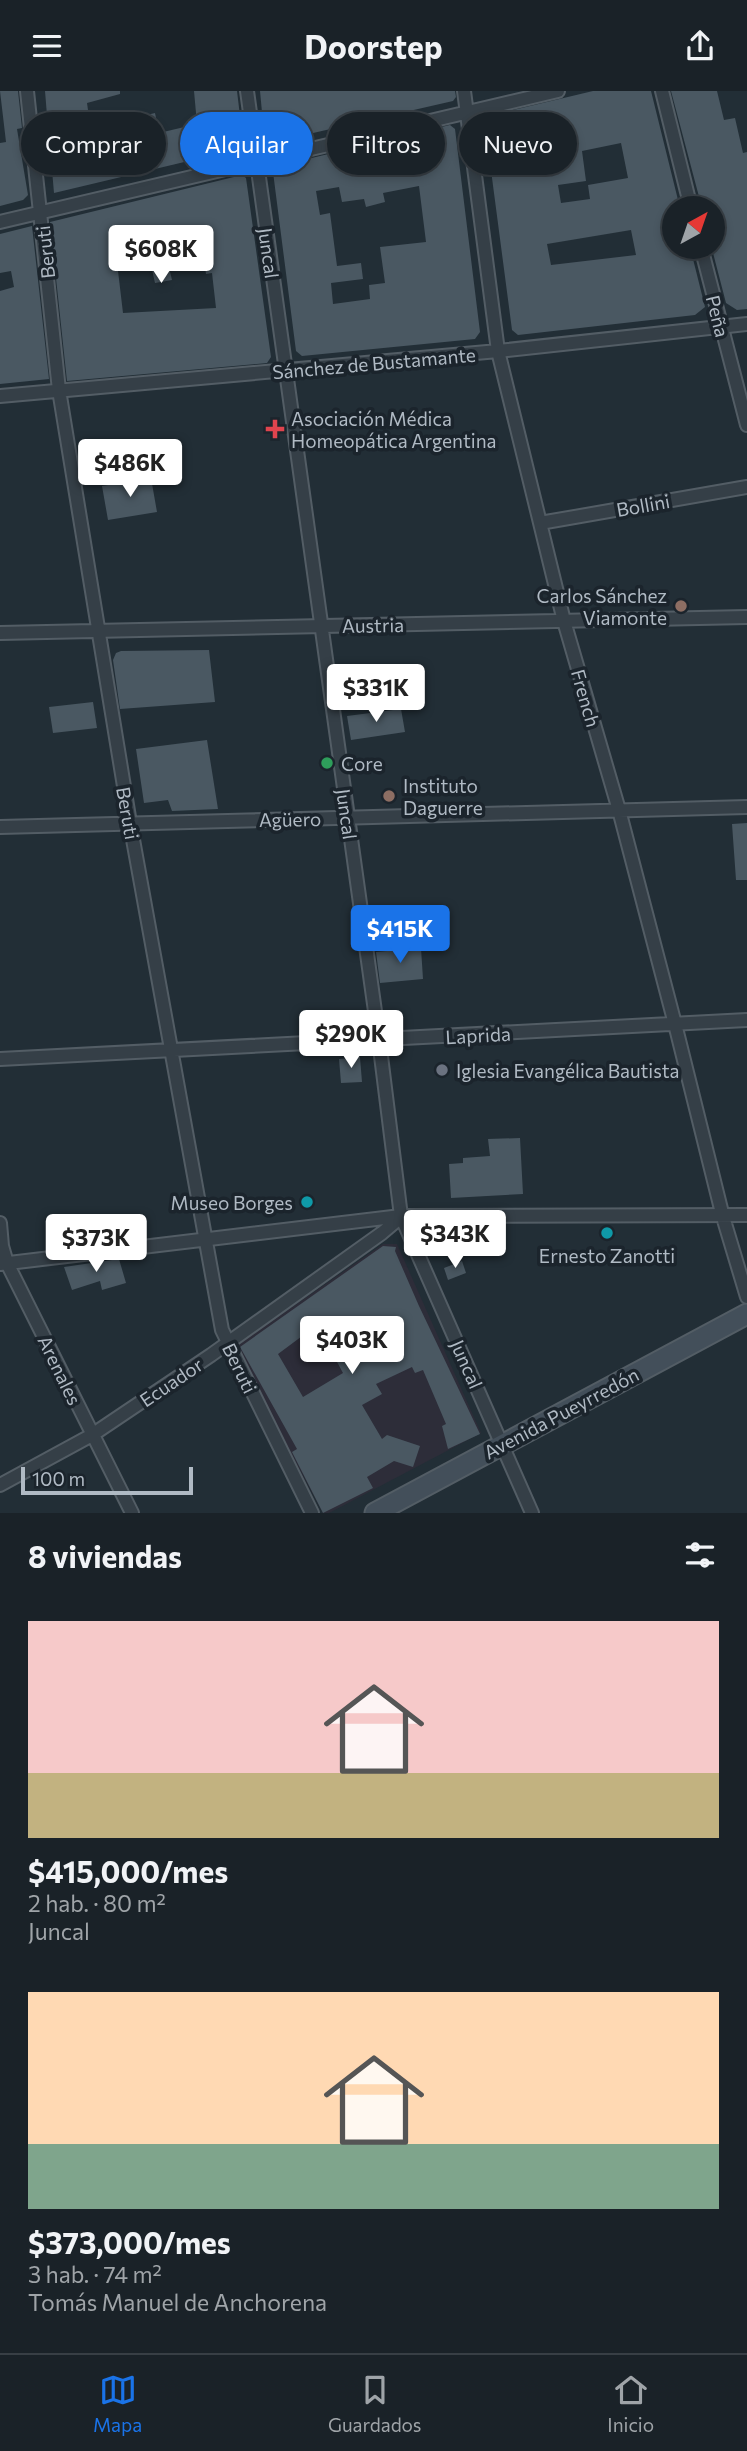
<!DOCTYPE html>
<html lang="es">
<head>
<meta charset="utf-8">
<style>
  :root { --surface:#1a2228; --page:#272f34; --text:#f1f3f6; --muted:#9fa4a8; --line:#383f45; --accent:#1a73e8 }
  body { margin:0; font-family:Commissioner,sans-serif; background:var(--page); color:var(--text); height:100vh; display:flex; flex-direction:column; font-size:26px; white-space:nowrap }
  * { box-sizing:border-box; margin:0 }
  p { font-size:23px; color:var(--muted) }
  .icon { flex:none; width:38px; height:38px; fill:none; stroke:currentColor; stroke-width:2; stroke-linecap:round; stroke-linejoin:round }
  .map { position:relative; height:1422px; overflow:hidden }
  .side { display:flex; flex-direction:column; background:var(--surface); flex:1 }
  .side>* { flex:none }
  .top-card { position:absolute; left:21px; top:21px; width:705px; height:63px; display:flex; gap:14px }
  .needle { width:46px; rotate:40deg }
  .buttons { position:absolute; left:662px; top:105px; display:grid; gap:14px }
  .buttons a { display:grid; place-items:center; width:63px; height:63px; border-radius:50%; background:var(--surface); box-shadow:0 4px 10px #0003,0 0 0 2px var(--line); font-size:35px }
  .scale { position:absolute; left:21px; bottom:18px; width:172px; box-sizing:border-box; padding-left:7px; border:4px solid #b0bac4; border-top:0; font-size:19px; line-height:24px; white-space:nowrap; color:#b0bac4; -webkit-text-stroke:5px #1b242c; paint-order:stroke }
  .price { position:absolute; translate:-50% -60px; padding:0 16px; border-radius:7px; background:#fff; color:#222; font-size:23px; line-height:46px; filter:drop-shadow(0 2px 4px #0008) }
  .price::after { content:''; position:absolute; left:50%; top:42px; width:21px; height:16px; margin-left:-10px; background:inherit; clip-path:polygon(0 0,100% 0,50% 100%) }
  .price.active { background:var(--accent); color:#fff }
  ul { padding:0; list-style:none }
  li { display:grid; align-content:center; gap:14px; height:371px; padding:0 28px }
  li span { display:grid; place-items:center; height:217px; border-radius:0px; color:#555 }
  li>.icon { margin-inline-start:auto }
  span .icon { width:126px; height:126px; fill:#fffc; stroke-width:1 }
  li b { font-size:30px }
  h2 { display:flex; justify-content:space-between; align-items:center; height:84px; padding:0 28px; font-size:30px }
  .chip { padding:0 24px; border-radius:32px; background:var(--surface); box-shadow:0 4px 10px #0003,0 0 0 2px var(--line); font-size:24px; line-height:63px }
  .chip.active { background:var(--accent); color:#fff }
  header { display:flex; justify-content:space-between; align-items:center; height:91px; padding:0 28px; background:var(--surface); font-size:32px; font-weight:700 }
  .tabs { display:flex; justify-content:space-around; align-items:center; height:98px; border-top:2px solid var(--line); background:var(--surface); font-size:19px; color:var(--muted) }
  .tabs a { display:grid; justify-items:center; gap:4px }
  .tabs .active { color:var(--accent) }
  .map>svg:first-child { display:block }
</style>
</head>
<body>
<header><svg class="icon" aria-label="menu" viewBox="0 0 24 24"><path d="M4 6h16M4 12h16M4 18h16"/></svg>Doorstep<svg class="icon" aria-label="share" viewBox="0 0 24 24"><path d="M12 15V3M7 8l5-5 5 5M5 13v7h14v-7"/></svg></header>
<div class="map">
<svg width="747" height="1422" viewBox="0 0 747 1422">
  <rect width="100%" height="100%" fill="#222e36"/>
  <path fill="#2d2d39" d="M 383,1153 L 397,1153 L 481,1342 L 329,1422 L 323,1422 L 237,1261 L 239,1253 Z"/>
  <path fill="#4a5862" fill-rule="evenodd" d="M 0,0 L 18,0 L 22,37 L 17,38 L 28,104 L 23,109 L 0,115 L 0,52 L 6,51 Z
    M 45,0 L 120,0 L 120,3 L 87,12 L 88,19 L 85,20 L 89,43 L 136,33 L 134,27 L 155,22 L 159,42 L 197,33 L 194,0 L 237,0 L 243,50 L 239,58 L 54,102 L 52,79 L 153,55 L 150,39 L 50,61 Z
    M 260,0 L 455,0 L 456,6 L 453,10 L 265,53 Z
    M 593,0 L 651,0 L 680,117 L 674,117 L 674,156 L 690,156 L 705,216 L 695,224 L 518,244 L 512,239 L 484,26 ZM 553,49 L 556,77 L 536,80 L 532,52 ZM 621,52 L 628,87 L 588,94 L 590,108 L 561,112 L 558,94 L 586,90 L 582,60 ZM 631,139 L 636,164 L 551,174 L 547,153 Z
    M 671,0 L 717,0 L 724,29 L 735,27 L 743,62 L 747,61 L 747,218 L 737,219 L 726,212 L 712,158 L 712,117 L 702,117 Z
    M 450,34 L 455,38 L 480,241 L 475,248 L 302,265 L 296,260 L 273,81 L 278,75 ZM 419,95 L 426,151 L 380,156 L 385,192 L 369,194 L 370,208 L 333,213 L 331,192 L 363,188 L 361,172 L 337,175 L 330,122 L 320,124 L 316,100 L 339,96 L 342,111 L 364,108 L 366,116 L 385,111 L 383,102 Z
    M 242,84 L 246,87 L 271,266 L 267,272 L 67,290 L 50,131 ZM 192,134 L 196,163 L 203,162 L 206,183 L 212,182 L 216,217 L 123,222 L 116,163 L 134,159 L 135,164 L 148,161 L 155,192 L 172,189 L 161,142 Z
    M 32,135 L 49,288 L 0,293 L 0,200 L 14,196 L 11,180 L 0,182 L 0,143 Z
    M 151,387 L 157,421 L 108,429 L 102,395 Z
    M 209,559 L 215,611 L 120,618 L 113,569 L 116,562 L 121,560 Z
    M 93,611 L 97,637 L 53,642 L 49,616 Z
    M 401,618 L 405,641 L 351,649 L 347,625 Z
    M 207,649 L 218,718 L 172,720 L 168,709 L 144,712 L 136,658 Z
    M 747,732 L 747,789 L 736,789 L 732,733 Z
    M 421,857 L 423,888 L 380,892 L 376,861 Z
    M 360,966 L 362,991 L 341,992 L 339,968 Z
    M 520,1047 L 523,1103 L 451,1107 L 449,1073 L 463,1072 L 463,1067 L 490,1065 L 488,1048 Z
    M 383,1155 L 396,1156 L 395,1160 L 419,1215 L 480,1343 L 448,1358 L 442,1335 L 446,1333 L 423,1279 L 415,1282 L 412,1276 L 376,1293 L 382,1303 L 362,1314 L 382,1348 L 387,1344 L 420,1355 L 413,1376 L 394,1370 L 367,1386 L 373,1397 L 323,1422 L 292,1361 L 297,1358 L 240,1256 ZM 317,1234 L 343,1282 L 303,1306 L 278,1263 Z
    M 119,1168 L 126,1192 L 102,1199 L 100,1190 L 72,1199 L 64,1176 Z
    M 462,1170 L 466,1182 L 448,1189 L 444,1177 Z"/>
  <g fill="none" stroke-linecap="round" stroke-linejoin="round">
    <defs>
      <path id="street" d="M 27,0 L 59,299 L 130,732 L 222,1239 L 312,1422
        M 247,0 L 379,949 L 401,1125 L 532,1422
        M 464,0 L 498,260 L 564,530 L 619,719 L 675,933 L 723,1126 L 747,1206
        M 662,0 L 691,117
        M 0,131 L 558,0
        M 701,156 L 747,334
        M 0,305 L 498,260 L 747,233
        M 540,432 L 747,396
        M 0,542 L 747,526
        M 0,736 L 747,716
        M 0,968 L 747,929
        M 0,1132 L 2,1155 L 7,1172 L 132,1422
        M 0,1173 L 401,1125 L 747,1124
        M 0,1394 L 92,1344 L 211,1264 L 382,1142 L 401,1126"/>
      <path id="secondary" d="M 375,1422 L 747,1223"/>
    </defs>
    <use href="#street" stroke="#535d65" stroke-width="16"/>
    <use href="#secondary" stroke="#535d65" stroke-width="23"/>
    <use href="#street" stroke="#353f47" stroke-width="12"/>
    <use href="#secondary" stroke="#434f5a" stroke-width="19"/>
  </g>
  <path fill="#e0444e" stroke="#1b242c" stroke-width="2.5" d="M271.5 327.5h7v7h7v7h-7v7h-7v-7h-7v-7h7z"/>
  <g fill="#8d6e63" stroke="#1b242c" stroke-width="2.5">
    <circle cx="681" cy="515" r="7"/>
    <circle cx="389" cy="705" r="7"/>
  </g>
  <circle fill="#2e9e5b" stroke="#1b242c" stroke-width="2.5" cx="327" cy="672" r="7"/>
  <circle fill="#6b7280" stroke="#1b242c" stroke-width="2.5" cx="442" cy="979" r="7"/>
  <g fill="#0f9aa8" stroke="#1b242c" stroke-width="2.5">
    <circle cx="307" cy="1111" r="7"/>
    <circle cx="607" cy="1142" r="7"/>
  </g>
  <g text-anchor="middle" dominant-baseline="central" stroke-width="7" stroke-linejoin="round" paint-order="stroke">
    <g font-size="19" fill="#b0bac4" stroke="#1b242c">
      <text transform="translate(45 161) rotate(-96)">Beruti</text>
      <text transform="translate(269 162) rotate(82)">Juncal</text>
      <text transform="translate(718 225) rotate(76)">Peña</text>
      <text transform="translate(374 272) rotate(-5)">Sánchez de Bustamante</text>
      <text transform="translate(643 414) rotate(-10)">Bollini</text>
      <text transform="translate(373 534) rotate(-1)">Austria</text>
      <text transform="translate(586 607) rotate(74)">French</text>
      <text transform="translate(128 722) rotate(80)">Beruti</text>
      <text transform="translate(347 723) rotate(82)">Juncal</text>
      <text transform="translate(290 728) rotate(-1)">Agüero</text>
      <text transform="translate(478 944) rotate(-3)">Laprida</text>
      <text transform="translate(467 1273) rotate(66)">Juncal</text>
      <text transform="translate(240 1277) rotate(64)">Beruti</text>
      <text transform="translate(60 1279) rotate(64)">Arenales</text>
      <text transform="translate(171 1291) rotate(-34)">Ecuador</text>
      <text transform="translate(561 1322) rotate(-28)">Avenida Pueyrredón</text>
    </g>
    <g font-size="19" fill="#b0bac4" stroke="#1b242c" text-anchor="start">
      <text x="291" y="327">Asociación Médica<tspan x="291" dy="22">Homeopática Argentina</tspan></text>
      <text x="667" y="504" text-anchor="end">Carlos Sánchez<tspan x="667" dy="22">Viamonte</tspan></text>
      <text x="341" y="672">Core</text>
      <text x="403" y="694">Instituto<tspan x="403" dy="22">Daguerre</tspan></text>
      <text x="456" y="979">Iglesia Evangélica Bautista</text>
      <text x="293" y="1111" text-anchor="end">Museo Borges</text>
      <text x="607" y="1164" text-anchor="middle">Ernesto Zanotti</text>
    </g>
  </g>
</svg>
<div class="buttons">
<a><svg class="needle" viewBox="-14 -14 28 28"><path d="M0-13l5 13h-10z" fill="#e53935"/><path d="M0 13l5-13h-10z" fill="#9fa4a8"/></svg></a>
</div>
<div class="scale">100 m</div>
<b class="price" style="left:161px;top:194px">$608K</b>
<b class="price" style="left:130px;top:408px">$486K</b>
<b class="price" style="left:376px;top:633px">$331K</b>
<b class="price active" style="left:400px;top:874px">$415K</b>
<b class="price" style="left:351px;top:979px">$290K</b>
<b class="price" style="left:455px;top:1179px">$343K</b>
<b class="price" style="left:96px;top:1183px">$373K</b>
<b class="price" style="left:352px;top:1285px">$403K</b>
<div class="top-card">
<a class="chip">Comprar</a>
<a class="chip active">Alquilar</a>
<a class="chip">Filtros</a>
<a class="chip">Nuevo</a>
</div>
</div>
<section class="side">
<h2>8 viviendas<svg class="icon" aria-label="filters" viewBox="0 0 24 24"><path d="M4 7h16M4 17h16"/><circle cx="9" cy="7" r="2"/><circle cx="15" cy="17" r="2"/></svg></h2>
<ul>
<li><span style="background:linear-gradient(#f6c9c9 70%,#c2b280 0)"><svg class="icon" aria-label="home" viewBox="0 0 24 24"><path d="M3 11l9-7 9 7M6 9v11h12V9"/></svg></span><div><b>$415,000/mes</b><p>2 hab. · 80 m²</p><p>Juncal</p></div></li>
<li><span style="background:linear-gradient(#ffd9b3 70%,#7fa58c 0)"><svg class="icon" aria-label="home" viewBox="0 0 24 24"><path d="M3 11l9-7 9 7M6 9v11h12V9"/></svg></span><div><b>$373,000/mes</b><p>3 hab. · 74 m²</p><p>Tomás Manuel de Anchorena</p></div></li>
</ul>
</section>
<nav class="tabs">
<a class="active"><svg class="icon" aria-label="map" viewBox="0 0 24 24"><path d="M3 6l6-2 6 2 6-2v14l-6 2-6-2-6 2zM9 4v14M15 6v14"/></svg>Mapa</a>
<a><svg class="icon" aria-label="saved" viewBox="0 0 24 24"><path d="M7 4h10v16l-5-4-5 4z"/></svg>Guardados</a>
<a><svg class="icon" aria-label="home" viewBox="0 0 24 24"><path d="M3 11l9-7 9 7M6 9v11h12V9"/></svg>Inicio</a>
</nav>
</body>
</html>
